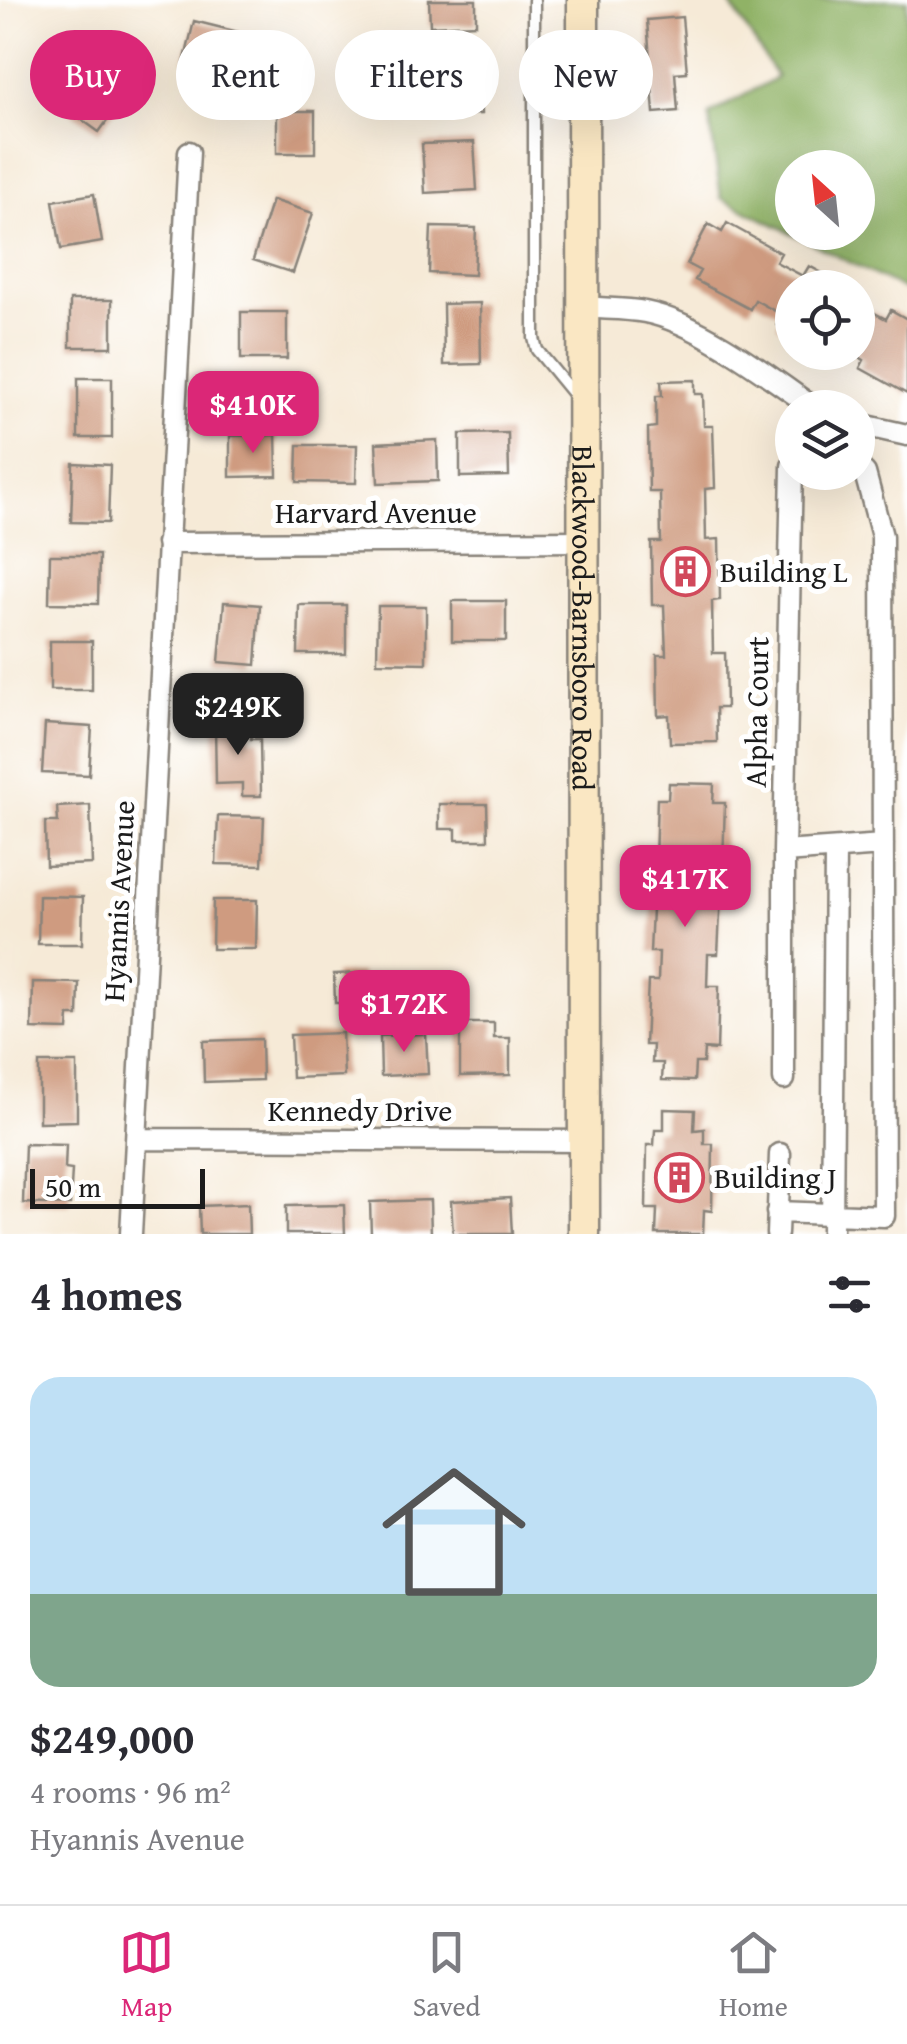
<!DOCTYPE html>
<html lang="en">
<head>
<meta charset="utf-8">
<style>
  :root { --surface:#fff; --page:#f7f7f7; --text:#2b2b33; --muted:#7c7c81; --line:#e1e1e2; --accent:#db2777 }
  body { margin:0; font-family:"Gentium Book Plus",serif; background:var(--page); color:var(--text); height:100vh; display:flex; flex-direction:column; font-size:38px; white-space:nowrap }
  * { box-sizing:border-box; margin:0 }
  p { font-size:32px; color:var(--muted) }
  .icon { flex:none; width:55px; height:55px; fill:none; stroke:currentColor; stroke-width:2; stroke-linecap:round; stroke-linejoin:round }
  .map { position:relative; height:1234px; overflow:hidden }
  .side { display:flex; flex-direction:column; background:var(--surface); flex:1 }
  .side>* { flex:none }
  .banner { position:absolute; left:30px; top:30px; width:848px; height:90px; display:flex; gap:20px }
  .needle { width:65px; rotate:333deg }
  .tools { position:absolute; left:775px; top:150px; display:grid; gap:20px }
  .tools a { display:grid; place-items:center; width:100px; height:100px; border-radius:50%; background:var(--surface); box-shadow:0 10px 40px #0002; font-size:50px }
  .scale { position:absolute; left:30px; bottom:25px; width:175px; box-sizing:border-box; padding-left:10px; border:5px solid #1c1c1c; border-top:0; font-size:28px; line-height:35px; white-space:nowrap; color:#1c1c1c; -webkit-text-stroke:8px #fff; paint-order:stroke }
  .price { position:absolute; translate:-50% -85px; padding:0 22px; border-radius:20px; background:var(--accent); color:#fff; font-size:32px; line-height:65px; filter:drop-shadow(0 2px 5px #0008) }
  .price::after { content:''; position:absolute; left:50%; top:60px; width:30px; height:22px; margin-left:-15px; background:inherit; clip-path:polygon(0 0,100% 0,50% 100%) }
  .price.on { background:#222; color:#fff }
  ul { padding:0; list-style:none }
  li { display:grid; align-content:center; gap:20px; height:530px; padding:0 30px }
  li+li { border-top:2px solid var(--line) }
  li span { display:grid; place-items:center; height:310px; border-radius:30px; color:#555 }
  li>.icon { margin-inline-start:auto }
  span .icon { width:180px; height:180px; fill:#fffc; stroke-width:1 }
  li b { font-size:42px }
  h2 { display:flex; justify-content:space-between; align-items:center; height:120px; padding:0 30px; font-size:42px }
  .chip { padding:0 35px; border-radius:45px; background:var(--surface); box-shadow:0 10px 40px #0002; font-size:35px; line-height:90px }
  .chip.on { background:var(--accent); color:#fff }
  .tab-bar { display:flex; justify-content:space-around; align-items:center; height:140px; border-top:2px solid var(--line); background:var(--surface); font-size:28px; color:var(--muted) }
  .tab-bar a { display:grid; justify-items:center; gap:5px }
  .tab-bar .on { color:var(--accent) }
  .map>svg:first-child { display:block }
</style>
</head>
<body>
<div class="map">
<svg width="907" height="1234" viewBox="0 0 907 1234">
  <rect width="100%" height="100%" fill="#fff"/>
  <filter id="ink" filterUnits="userSpaceOnUse"><feTurbulence type="fractalNoise" baseFrequency=".01" numOctaves="2"/><feDisplacementMap in="SourceGraphic" scale="20" xChannelSelector="R" yChannelSelector="G"/><feConvolveMatrix kernelMatrix="1 2 1 2 8 2 1 2 1" color-interpolation-filters="sRGB"/></filter>
  <filter id="wash" filterUnits="userSpaceOnUse"><feTurbulence type="fractalNoise" baseFrequency=".0048" numOctaves="4" result="noise"/><feDisplacementMap in="SourceGraphic" scale="40" xChannelSelector="R" yChannelSelector="G"/><feGaussianBlur stdDeviation="2.25" result="paint"/><feColorMatrix in="noise" values="0 0 0 0 0 0 0 0 0 0 0 0 0 0 0 0 0 1.4 0 .05"/><feComposite in="paint" operator="in"/></filter>
  <g filter="url(#wash)">
    <rect width="100%" height="100%" fill="#f6ead7"/>
    <path fill="#90b266" stroke="#566741" stroke-width="2.5" fill-rule="evenodd" d="M 728,0 L 907,0 L 907,291 L 721,198 L 709,115 L 777,77 ZM 792,168 L 858,168 L 858,232 L 792,232 Z"/>
    <g id="blocks">
      <path fill="#cf9b80" d="M 429,0 L 476,0 L 476,24 L 430,26 Z
        M 682,17 L 687,72 L 675,73 L 678,111 L 654,113 L 647,20 Z
        M 194,21 L 242,33 L 231,75 L 184,63 Z
        M 479,53 L 481,114 L 445,115 L 443,54 Z
        M 94,57 L 133,85 L 99,132 L 60,104 Z
        M 277,111 L 315,111 L 315,153 L 277,153 Z
        M 474,142 L 477,190 L 425,193 L 422,144 Z
        M 94,194 L 102,242 L 61,249 L 53,201 Z
        M 272,200 L 313,213 L 293,273 L 253,260 Z
        M 727,223 L 781,253 L 776,262 L 803,276 L 809,266 L 850,288 L 792,288 L 792,334 L 777,325 L 782,315 L 755,300 L 750,309 L 695,280 L 700,271 L 687,264 L 708,224 L 722,232 Z
        M 431,227 L 476,228 L 474,275 L 429,273 Z
        M 858,292 L 863,295 L 858,304 L 886,319 L 891,310 L 907,319 L 907,394 L 860,368 L 864,360 L 851,352 L 858,352 Z
        M 70,300 L 112,300 L 112,347 L 70,347 Z
        M 480,303 L 481,364 L 444,365 L 443,304 Z
        M 241,312 L 287,312 L 287,359 L 241,359 Z
        M 78,378 L 112,378 L 112,438 L 78,438 Z
        M 695,380 L 695,394 L 703,394 L 704,426 L 713,426 L 715,488 L 705,489 L 706,540 L 719,539 L 720,600 L 712,601 L 713,653 L 725,653 L 726,708 L 716,708 L 717,742 L 670,743 L 669,715 L 658,716 L 657,655 L 666,655 L 664,605 L 652,605 L 651,542 L 661,542 L 660,492 L 649,492 L 648,428 L 656,427 L 656,396 L 662,396 L 661,381 Z
        M 508,433 L 509,476 L 460,477 L 460,434 Z
        M 276,435 L 277,476 L 230,477 L 230,436 Z
        M 437,440 L 438,481 L 378,483 L 376,443 Z
        M 298,445 L 357,445 L 356,483 L 297,482 Z
        M 73,463 L 110,465 L 108,523 L 71,522 Z
        M 50,555 L 99,555 L 98,604 L 49,603 Z
        M 452,601 L 506,601 L 506,641 L 452,641 Z
        M 224,602 L 260,605 L 256,665 L 219,662 Z
        M 299,605 L 346,605 L 346,654 L 298,654 Z
        M 378,606 L 426,606 L 426,663 L 377,662 Z
        M 50,641 L 92,641 L 92,690 L 50,690 Z
        M 45,724 L 92,727 L 89,775 L 42,773 Z
        M 251,724 L 251,739 L 260,739 L 261,796 L 242,796 L 242,783 L 216,784 L 215,725 Z
        M 669,783 L 714,784 L 713,803 L 725,803 L 723,863 L 712,863 L 711,892 L 721,893 L 718,954 L 708,954 L 707,986 L 719,986 L 717,1050 L 704,1049 L 703,1063 L 695,1063 L 694,1081 L 662,1080 L 663,1063 L 652,1063 L 653,1045 L 645,1045 L 648,981 L 658,981 L 659,952 L 650,952 L 653,888 L 662,888 L 664,861 L 655,861 L 657,799 L 668,799 Z
        M 439,804 L 487,804 L 488,840 L 456,840 L 456,829 L 439,829 Z
        M 90,805 L 92,864 L 46,866 L 45,822 L 58,822 L 57,807 Z
        M 218,816 L 264,817 L 262,865 L 216,864 Z
        M 39,896 L 83,897 L 82,944 L 38,944 Z
        M 213,900 L 257,900 L 256,949 L 212,949 Z
        M 361,973 L 362,1003 L 335,1003 L 334,974 Z
        M 33,982 L 79,983 L 78,1016 L 69,1016 L 68,1030 L 32,1029 Z
        M 460,1023 L 494,1023 L 494,1038 L 510,1038 L 510,1075 L 460,1076 Z
        M 342,1033 L 344,1076 L 292,1078 L 290,1035 Z
        M 426,1034 L 428,1074 L 381,1076 L 380,1036 Z
        M 261,1039 L 262,1080 L 204,1082 L 203,1041 Z
        M 39,1063 L 77,1063 L 77,1121 L 39,1122 Z
        M 664,1109 L 695,1110 L 694,1130 L 704,1129 L 704,1144 L 713,1144 L 712,1211 L 704,1210 L 703,1234 L 656,1234 L 657,1209 L 646,1209 L 647,1145 L 654,1145 L 655,1130 L 664,1130 Z
        M 25,1144 L 66,1145 L 65,1169 L 72,1170 L 70,1205 L 23,1203 Z
        M 510,1198 L 512,1234 L 453,1234 L 451,1201 Z
        M 430,1200 L 431,1234 L 371,1234 L 370,1202 Z
        M 248,1204 L 249,1234 L 200,1234 L 199,1206 Z
        M 344,1205 L 345,1234 L 286,1234 L 286,1206 Z"/>
    </g>
  </g>
  <g filter="url(#ink)">
    <use href="#blocks" fill-opacity="0" stroke="#89837a" stroke-width="2.5"/>
    <g fill="none" stroke-linecap="round" stroke-linejoin="round">
      <defs>
        <path id="lane" d="M 534,0 L 534,338 L 537,350 L 574,395"/>
        <path id="street" d="M 582,307 C 603,309 625,308 645,312 C 698,322 769,376 814,408
          M 858,424 L 907,435
          M 167,543 L 584,541
          M 784,852 L 883,845
          M 784,1079 L 784,852 L 792,466
          M 136,1139 L 584,1141
          M 777,1212 L 884,1216 L 882,536 L 865,473 L 858,466
          M 131,1234 L 189,152
          M 777,1234 L 780,1154
          M 832,1234 L 835,850"/>
        <g id="secondary">
          <path id="s1" d="M 583,0 L 584,1234"/>
        </g>
      </defs>
      <use href="#lane" stroke="#89837a" stroke-width="15"/>
      <use href="#street" stroke="#89837a" stroke-width="25"/>
      <use href="#secondary" stroke="#89837a" stroke-width="35"/>
      <use href="#lane" stroke="#fff" stroke-width="10"/>
      <use href="#street" stroke="#fff" stroke-width="20"/>
      <use href="#secondary" stroke="#fae7c3" stroke-width="30"/>
    </g>
  </g>
  <defs>
    <symbol id="building-ring" viewBox="-11 -11 22 22"><circle r="9.5" fill="#fff" stroke="#d1495b" stroke-width="1.5"/><path d="M-4-6H4V6H1V3H-1V6H-4ZM-2.5-4.3h1.7v1.8h-1.7ZM.8-4.3h1.7v1.8H.8ZM-2.5-1h1.7V.8h-1.7ZM.8-1h1.7V.8H.8Z" fill="#d1495b"/></symbol>
  </defs>
  <g fill-rule="evenodd">
    <use href="#building-ring" x="658" y="544" width="55" height="55"/>
    <use href="#building-ring" x="652" y="1150" width="55" height="55"/>
  </g>
  <g text-anchor="middle" dominant-baseline="central" stroke-width="10" stroke-linejoin="round" paint-order="stroke">
    <g font-size="30" fill="#1c1c1c" stroke="#fff">
      <text x="376" y="512">Harvard Avenue</text>
      <text stroke="none"><textPath href="#s1" startOffset="618">Blackwood-Barnsboro Road</textPath></text>
      <text transform="translate(756 712) rotate(-89)">Alpha Court</text>
      <text transform="translate(118 901) rotate(-87)">Hyannis Avenue</text>
      <text x="360" y="1110">Kennedy Drive</text>
    </g>
    <g font-size="30" fill="#1c1c1c" stroke="#fff" text-anchor="start">
      <text x="720" y="571">Building L</text>
      <text x="714" y="1177">Building J</text>
    </g>
  </g>
</svg>
<div class="tools">
<a><svg class="needle" viewBox="-14 -14 28 28"><path d="M0-13l5 13h-10z" fill="#e53935"/><path d="M0 13l5-13h-10z" fill="#7c7c81"/></svg></a>
<a><svg class="icon" aria-label="locate" viewBox="0 0 24 24"><circle cx="12" cy="12" r="6"/><path d="M12 2v4M12 18v4M2 12h4M18 12h4"/></svg></a>
<a><svg class="icon" aria-label="layers" viewBox="0 0 24 24"><path d="M12 4l9 5-9 5-9-5zM3 14l9 5 9-5"/></svg></a>
</div>
<div class="scale">50 m</div>
<b class="price" style="left:253px;top:456px">$410K</b>
<b class="price on" style="left:238px;top:758px">$249K</b>
<b class="price" style="left:685px;top:930px">$417K</b>
<b class="price" style="left:404px;top:1055px">$172K</b>
<div class="banner">
<a class="chip on">Buy</a>
<a class="chip">Rent</a>
<a class="chip">Filters</a>
<a class="chip">New</a>
</div>
</div>
<section class="side">
<h2>4 homes<svg class="icon" aria-label="filters" viewBox="0 0 24 24"><path d="M4 7h16M4 17h16"/><circle cx="9" cy="7" r="2"/><circle cx="15" cy="17" r="2"/></svg></h2>
<ul>
<li><span style="background:linear-gradient(#bfe0f5 70%,#7fa58c 0)"><svg class="icon" aria-label="home" viewBox="0 0 24 24"><path d="M3 11l9-7 9 7M6 9v11h12V9"/></svg></span><div><b>$249,000</b><p>4 rooms · 96 m²</p><p>Hyannis Avenue</p></div></li>
</ul>
</section>
<nav class="tab-bar">
<a class="on"><svg class="icon" aria-label="map" viewBox="0 0 24 24"><path d="M3 6l6-2 6 2 6-2v14l-6 2-6-2-6 2zM9 4v14M15 6v14"/></svg>Map</a>
<a><svg class="icon" aria-label="saved" viewBox="0 0 24 24"><path d="M7 4h10v16l-5-4-5 4z"/></svg>Saved</a>
<a><svg class="icon" aria-label="home" viewBox="0 0 24 24"><path d="M3 11l9-7 9 7M6 9v11h12V9"/></svg>Home</a>
</nav>
</body>
</html>
